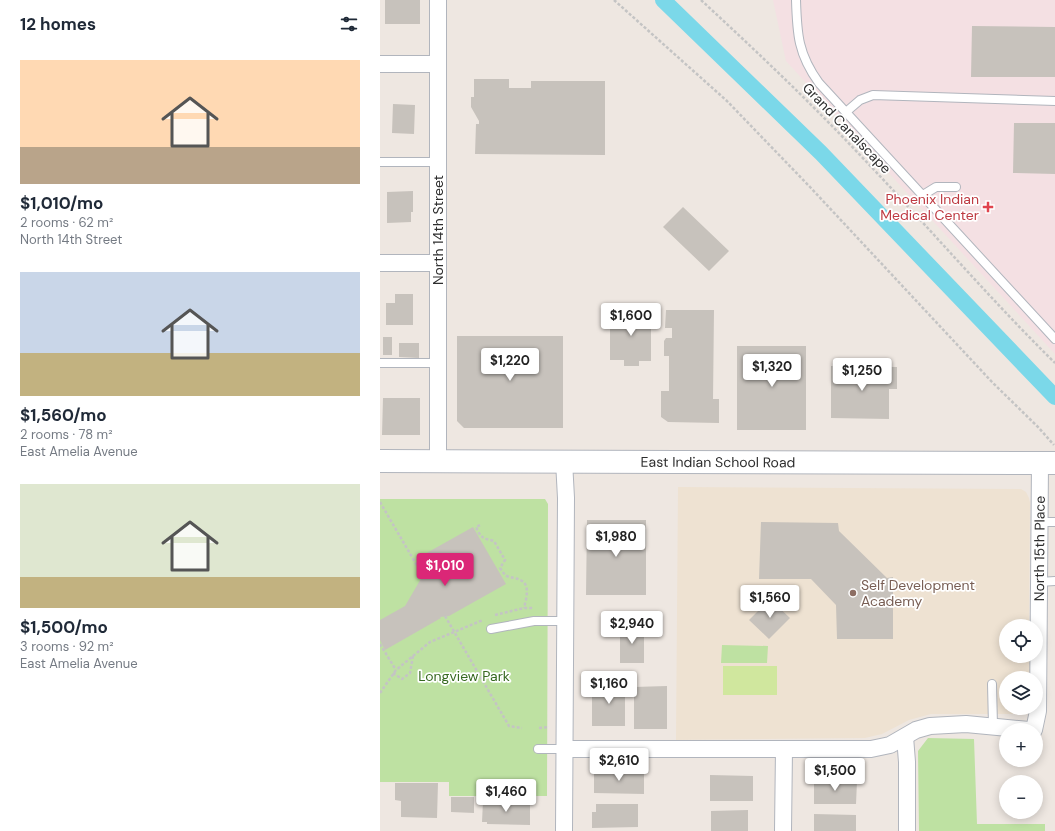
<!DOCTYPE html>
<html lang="en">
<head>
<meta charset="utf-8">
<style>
  :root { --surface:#fff; --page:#f2f2f3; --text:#1f2937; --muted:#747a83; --accent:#db2777 }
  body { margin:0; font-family:"DM Sans",sans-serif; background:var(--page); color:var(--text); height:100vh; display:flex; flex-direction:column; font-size:15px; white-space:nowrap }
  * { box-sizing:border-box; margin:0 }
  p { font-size:13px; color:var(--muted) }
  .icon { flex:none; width:22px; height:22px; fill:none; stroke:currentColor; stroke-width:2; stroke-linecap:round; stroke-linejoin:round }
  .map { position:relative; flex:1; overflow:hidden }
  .panel { display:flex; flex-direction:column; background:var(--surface); width:380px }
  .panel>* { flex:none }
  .controls { position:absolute; left:619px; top:619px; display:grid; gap:8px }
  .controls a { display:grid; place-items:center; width:44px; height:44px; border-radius:50%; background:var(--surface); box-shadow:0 2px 10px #0003; font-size:20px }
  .price { position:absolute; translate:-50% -34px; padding:0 9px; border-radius:4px; background:#fff; color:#222; font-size:13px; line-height:26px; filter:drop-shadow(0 1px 2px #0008) }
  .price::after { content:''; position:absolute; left:50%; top:24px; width:12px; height:9px; margin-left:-6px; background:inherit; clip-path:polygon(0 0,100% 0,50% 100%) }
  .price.selected { background:var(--accent); color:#fff }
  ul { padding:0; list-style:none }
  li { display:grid; align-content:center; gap:8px; height:212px; padding:0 20px }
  li span { display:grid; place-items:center; height:124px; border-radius:0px; color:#555 }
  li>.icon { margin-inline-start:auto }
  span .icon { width:72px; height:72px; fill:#fffc; stroke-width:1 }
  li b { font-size:17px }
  h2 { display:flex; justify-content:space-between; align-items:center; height:48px; padding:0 20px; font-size:17px }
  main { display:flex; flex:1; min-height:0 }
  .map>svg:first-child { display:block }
</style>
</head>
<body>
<main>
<section class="panel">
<h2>12 homes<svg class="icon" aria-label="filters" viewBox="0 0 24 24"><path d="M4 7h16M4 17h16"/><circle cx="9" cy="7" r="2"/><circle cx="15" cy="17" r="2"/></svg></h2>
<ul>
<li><span style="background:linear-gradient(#ffd9b3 70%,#b9a48a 0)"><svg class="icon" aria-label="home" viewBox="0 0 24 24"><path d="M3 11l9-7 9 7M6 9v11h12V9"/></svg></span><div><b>$1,010/mo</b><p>2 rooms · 62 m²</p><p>North 14th Street</p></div></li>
<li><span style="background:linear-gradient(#c9d6e8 65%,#c2b280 0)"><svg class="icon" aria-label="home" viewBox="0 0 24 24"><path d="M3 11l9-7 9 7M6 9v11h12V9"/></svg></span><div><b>$1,560/mo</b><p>2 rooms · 78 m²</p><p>East Amelia Avenue</p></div></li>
<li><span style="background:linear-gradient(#dfe7d0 75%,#c2b280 0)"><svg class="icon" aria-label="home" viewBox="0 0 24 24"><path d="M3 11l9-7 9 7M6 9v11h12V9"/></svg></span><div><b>$1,500/mo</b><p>3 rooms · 92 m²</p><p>East Amelia Avenue</p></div></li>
</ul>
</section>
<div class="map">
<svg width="675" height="831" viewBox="0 0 675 831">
  <rect width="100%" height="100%" fill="#eee7e1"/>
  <path fill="#eee2d2" d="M 298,487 L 641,489 L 646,492 L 649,498 L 650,503 L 649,626 L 626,626 L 626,656 L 650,656 L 650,678 L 626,678 L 626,708 L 650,708 L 649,711 L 643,714 L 551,714 L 529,720 L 502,734 L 485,738 L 296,740 Z"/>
  <path fill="#f4e0e3" d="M 393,0 L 675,0 L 675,354 L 406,61 Z"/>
  <path fill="#bee1a2" d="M 0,499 L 165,499 L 168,504 L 167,796 L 69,796 L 69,782 L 0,782 Z
    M 342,645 L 388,646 L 387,663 L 341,663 Z
    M 548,738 L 594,739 L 597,824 L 665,824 L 665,831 L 539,831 L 538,751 Z"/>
  <path fill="#d0e79e" d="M 343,666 L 397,666 L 397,695 L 343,695 Z"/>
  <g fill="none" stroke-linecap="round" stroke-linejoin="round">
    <path stroke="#7bd8e9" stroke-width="16" d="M 283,0 L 441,153 L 675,397"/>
  </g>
  <path fill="#c7c2bc" d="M 5,0 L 40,0 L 40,24 L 5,24 Z
    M 592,26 L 675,27 L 675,77 L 591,77 Z
    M 94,79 L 129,79 L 129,88 L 151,88 L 151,81 L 225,81 L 225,155 L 95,154 L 96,124 L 99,124 L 99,121 L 91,107 L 91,97 L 94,97 Z
    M 13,104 L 35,105 L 34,134 L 12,133 Z
    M 634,123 L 675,123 L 675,174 L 633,173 Z
    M 33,191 L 33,212 L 31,212 L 31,222 L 7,223 L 7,192 Z
    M 303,207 L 349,251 L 329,271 L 283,227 Z
    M 15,294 L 33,294 L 33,325 L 6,325 L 6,303 L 15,303 Z
    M 286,310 L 334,310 L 333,399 L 339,399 L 339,423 L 288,422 L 281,417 L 281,391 L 289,391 L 289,356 L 284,356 L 284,341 L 286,338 L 292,338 L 292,328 L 285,328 Z
    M 230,311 L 271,311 L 271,361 L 259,361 L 259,366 L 244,366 L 244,360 L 230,360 Z
    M 77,336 L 183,336 L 183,428 L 84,428 L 77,421 Z
    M 3,337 L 12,337 L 12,355 L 3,355 Z
    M 19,343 L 39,343 L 39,358 L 19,357 Z
    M 357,346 L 426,346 L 426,430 L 357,430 Z
    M 451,366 L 517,367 L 517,389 L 509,389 L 509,419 L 451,418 Z
    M 3,398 L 40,398 L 40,435 L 2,435 Z
    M 207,520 L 266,520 L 266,595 L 206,595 Z
    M 381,522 L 458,523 L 459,531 L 507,578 L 513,577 L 513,639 L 457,639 L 456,605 L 431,579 L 379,579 Z
    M 93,527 L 126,584 L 69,616 L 60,617 L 61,618 L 5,650 L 0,640 L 0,620 L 25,606 L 49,565 L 43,555 Z
    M 390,599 L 410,618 L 389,639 L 369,620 Z
    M 240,627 L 264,627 L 264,663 L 240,663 Z
    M 245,683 L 245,726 L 212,726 L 212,684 Z
    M 287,686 L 287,729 L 254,729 L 254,687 Z
    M 214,771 L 264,771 L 264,794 L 214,793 Z
    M 330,775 L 373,776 L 373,801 L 330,801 Z
    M 434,781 L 477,781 L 476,804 L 434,804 Z
    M 15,783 L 58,783 L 57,818 L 21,817 L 21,801 L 15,800 Z
    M 71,797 L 94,797 L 94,813 L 71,812 Z
    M 103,801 L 150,803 L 150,825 L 107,824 L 107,822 L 102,822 Z
    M 216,804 L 258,804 L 258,827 L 212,828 L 212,812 L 216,812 Z
    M 368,810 L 368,831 L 331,831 L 331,811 Z
    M 434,814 L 476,815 L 476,831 L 434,831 Z"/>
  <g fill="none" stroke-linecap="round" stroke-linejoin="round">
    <defs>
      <path id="service" d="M 416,0 C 417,34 418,54 439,83 L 675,339
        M 466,112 L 480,100 L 493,95 L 675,101
        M 0,162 L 58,162
        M 543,195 L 556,187 L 576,187
        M 0,363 L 58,363
        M 660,522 L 675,522
        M 659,582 L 675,581
        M 111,629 L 154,621 L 185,621
        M 612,684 L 613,726
        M 158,749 L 185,749"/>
      <g id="minor">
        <path d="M 0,64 L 58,64"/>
        <path d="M 0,263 L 58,263"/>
        <path d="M 58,461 L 58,0"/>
        <path id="s1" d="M 654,730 L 658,711 L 660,463"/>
        <path d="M 525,737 L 527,762 L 527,831"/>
        <path d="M 185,749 L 491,749 L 510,745 L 536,730 L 550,726 L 586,724 L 649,730"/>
        <path d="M 184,831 L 186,498 L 184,461"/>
        <path d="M 403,831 L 404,749"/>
      </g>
      <g id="secondary">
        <path id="s2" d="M 0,461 L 675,463"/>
      </g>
    </defs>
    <use href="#service" stroke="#b1b5bd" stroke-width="10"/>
    <use href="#minor" stroke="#b1b5bd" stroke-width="18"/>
    <use href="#secondary" stroke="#b1b5bd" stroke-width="24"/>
    <path stroke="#c4c4c4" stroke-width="2.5" stroke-dasharray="3 2" stroke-linecap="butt" d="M 234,0 L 347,101 L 430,187 L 612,382 L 659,428 L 674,445
      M 321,0 C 375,50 428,100 479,154 C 545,223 607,296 675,363
      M 0,502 L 43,576
      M 100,525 L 96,527 C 101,538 102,538 114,541 L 125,560 L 120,568 L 125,575 C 129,578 135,577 140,580 C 151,584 146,599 144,608
      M 115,615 L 144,608 L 153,608
      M 65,616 L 129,726 L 142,728
      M 0,644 L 16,670
      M 13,673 L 22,679 L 30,673 L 33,656
      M 0,693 L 16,670 L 50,642 L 103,620
      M 159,728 L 169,727"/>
    <use href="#service" stroke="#fff" stroke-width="8"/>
    <use href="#minor" stroke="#fff" stroke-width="16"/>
    <use href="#secondary" stroke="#fff" stroke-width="22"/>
  </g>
  <path fill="#e0444e" stroke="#fff" stroke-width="1.5" d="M606 201h4v4h4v4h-4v4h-4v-4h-4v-4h4z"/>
  <circle fill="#8d6e63" stroke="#fff" stroke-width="1.5" cx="473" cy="593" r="4"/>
  <g text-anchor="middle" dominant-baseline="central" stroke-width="3.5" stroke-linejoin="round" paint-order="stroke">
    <g font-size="14" fill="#2e2e2e" stroke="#fff">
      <text transform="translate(467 128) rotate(46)">Grand Canalscape</text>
      <text transform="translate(58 230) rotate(-90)">North 14th Street</text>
      <text stroke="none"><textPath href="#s2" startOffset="338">East Indian School Road</textPath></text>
      <text stroke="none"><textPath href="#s1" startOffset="182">North 15th Place</textPath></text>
    </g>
    <g font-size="14" fill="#be3a42" stroke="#fff" text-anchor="end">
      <text x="599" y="199">Phoenix Indian<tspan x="599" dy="16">Medical Center</tspan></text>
    </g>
    <g font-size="14" fill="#785e54" stroke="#fff" text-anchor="start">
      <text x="481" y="585">Self Development<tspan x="481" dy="16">Academy</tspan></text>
    </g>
    <g font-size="14" fill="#376920" stroke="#fff">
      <text x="84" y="676">Longview Park</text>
    </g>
  </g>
</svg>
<div class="controls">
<a><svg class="icon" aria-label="locate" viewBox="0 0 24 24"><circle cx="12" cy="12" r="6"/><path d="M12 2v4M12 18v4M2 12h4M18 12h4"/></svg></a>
<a><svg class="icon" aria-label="layers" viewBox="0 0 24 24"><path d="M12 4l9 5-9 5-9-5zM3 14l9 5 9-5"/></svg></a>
<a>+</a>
<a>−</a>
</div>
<b class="price" style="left:251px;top:337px">$1,600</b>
<b class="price" style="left:130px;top:382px">$1,220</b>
<b class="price" style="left:392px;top:388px">$1,320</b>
<b class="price" style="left:482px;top:392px">$1,250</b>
<b class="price" style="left:236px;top:558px">$1,980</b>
<b class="price selected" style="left:65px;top:587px">$1,010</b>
<b class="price" style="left:390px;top:619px">$1,560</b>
<b class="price" style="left:252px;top:645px">$2,940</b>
<b class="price" style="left:229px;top:705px">$1,160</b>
<b class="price" style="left:239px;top:782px">$2,610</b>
<b class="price" style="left:455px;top:792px">$1,500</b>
<b class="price" style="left:126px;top:813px">$1,460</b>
</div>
</main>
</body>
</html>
